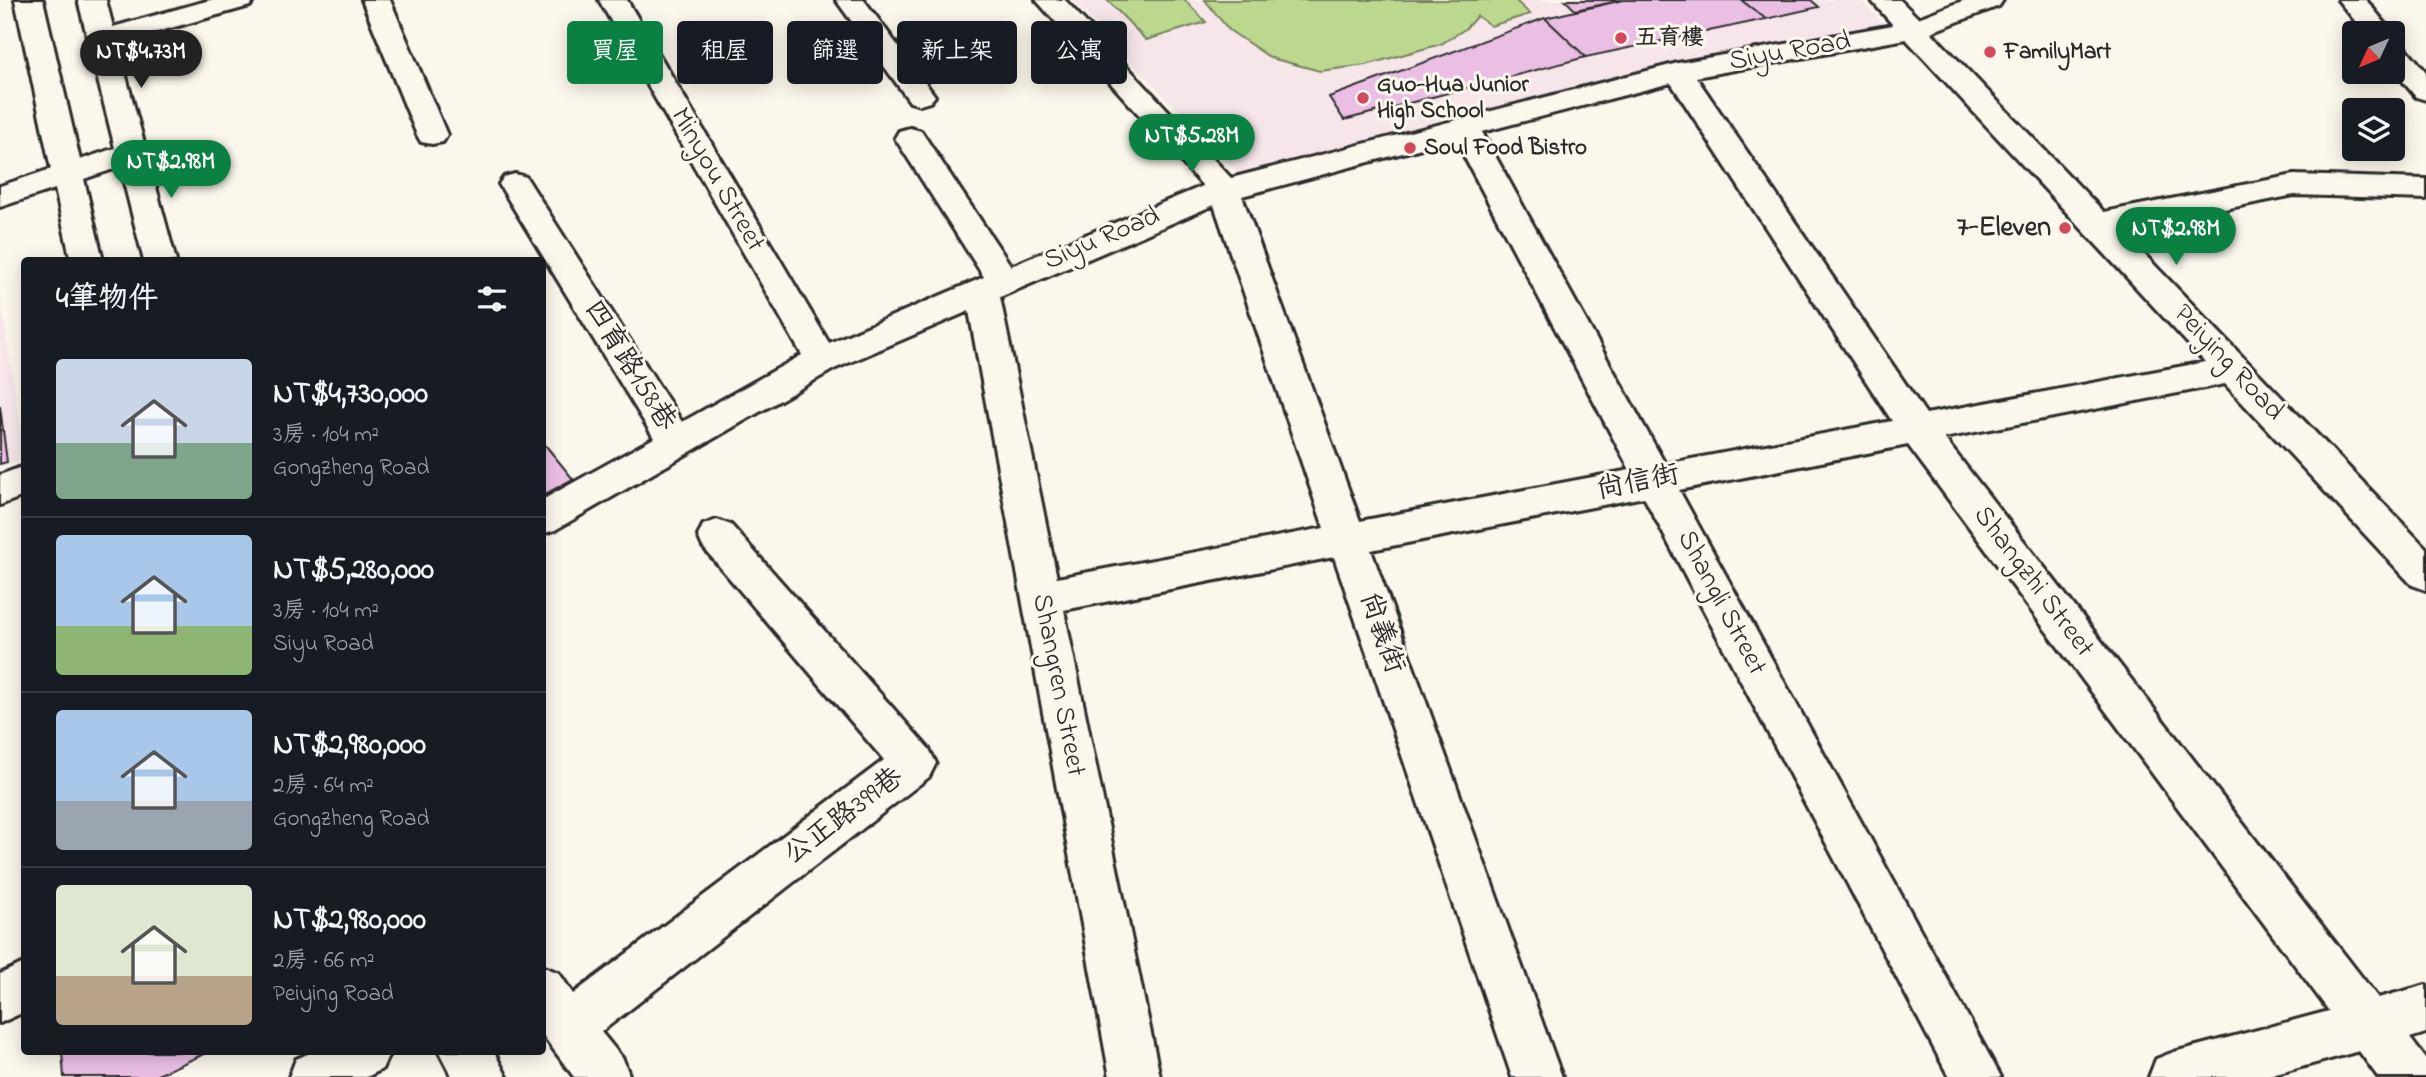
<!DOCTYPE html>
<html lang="zh-TW">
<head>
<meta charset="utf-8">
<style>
  :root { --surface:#171b24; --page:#242831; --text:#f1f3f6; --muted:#9ea1a6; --line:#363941; --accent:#0b8043 }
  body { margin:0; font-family:"Indie Flower","LXGW WenKai TC",sans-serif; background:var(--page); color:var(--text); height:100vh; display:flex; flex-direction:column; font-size:26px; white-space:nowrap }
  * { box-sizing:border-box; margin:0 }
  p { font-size:23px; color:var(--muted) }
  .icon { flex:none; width:38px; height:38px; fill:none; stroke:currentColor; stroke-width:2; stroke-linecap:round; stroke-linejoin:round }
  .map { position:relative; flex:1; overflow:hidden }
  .details { position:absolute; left:21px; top:257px; width:525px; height:798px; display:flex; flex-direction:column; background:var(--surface); border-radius:7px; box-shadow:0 4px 18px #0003 }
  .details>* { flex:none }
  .hud { position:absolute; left:567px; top:21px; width:665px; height:63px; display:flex; gap:14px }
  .needle { width:46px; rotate:226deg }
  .controls { position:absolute; left:2342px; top:21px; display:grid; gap:14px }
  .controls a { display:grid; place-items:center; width:63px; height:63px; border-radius:7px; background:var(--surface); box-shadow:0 4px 18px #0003; font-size:35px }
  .price { position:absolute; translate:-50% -60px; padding:0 16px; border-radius:24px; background:var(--accent); color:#fff; font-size:23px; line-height:46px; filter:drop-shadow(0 2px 4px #0008) }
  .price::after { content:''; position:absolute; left:50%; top:42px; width:21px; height:16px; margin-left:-10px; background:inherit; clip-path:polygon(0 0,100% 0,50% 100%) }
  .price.selected { background:#222; color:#fff }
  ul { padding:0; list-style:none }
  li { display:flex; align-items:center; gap:21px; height:175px; padding:0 35px }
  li+li { border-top:2px solid var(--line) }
  li span { display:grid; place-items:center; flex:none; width:196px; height:140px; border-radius:7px; color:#555 }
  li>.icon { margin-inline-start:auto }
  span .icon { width:84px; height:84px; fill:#fffc; stroke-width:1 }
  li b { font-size:30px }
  h2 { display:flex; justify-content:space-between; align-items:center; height:84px; padding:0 35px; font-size:30px }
  .chip { padding:0 24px; border-radius:7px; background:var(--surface); box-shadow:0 4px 18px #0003; font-size:24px; line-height:63px }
  .chip.selected { background:var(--accent); color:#fff }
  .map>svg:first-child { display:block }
</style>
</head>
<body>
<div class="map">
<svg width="2426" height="1077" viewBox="0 0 2426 1077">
  <rect width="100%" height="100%" fill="#fbf7ec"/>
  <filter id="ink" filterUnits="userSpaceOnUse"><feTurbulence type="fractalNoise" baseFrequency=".0143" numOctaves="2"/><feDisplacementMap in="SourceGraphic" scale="14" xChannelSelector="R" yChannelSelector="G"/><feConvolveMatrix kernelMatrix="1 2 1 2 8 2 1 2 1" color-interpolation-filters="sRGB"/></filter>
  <g filter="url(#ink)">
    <path fill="#f6e6ea" d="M 1072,0 L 1861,0 L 1883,23 L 1238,173 Z
      M 0,295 L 24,450 L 24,459 L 0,467 Z"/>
    <path fill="#bcd78e" stroke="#74815c" stroke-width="2" d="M 1107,0 L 1185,0 L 1206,22 L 1146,40 Z
      M 1205,0 L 1515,0 L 1530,14 L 1491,26 L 1477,16 L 1465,29 L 1441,44 L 1366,65 L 1320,71 L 1271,58 L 1229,30 Z"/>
    <path fill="#ebbfe4" stroke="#2b2b2b" stroke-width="2" d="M 1565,0 L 1623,0 L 1575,10 Z
      M 1623,0 L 1741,0 L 1766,19 L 1586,57 L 1545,18 Z
      M 1741,0 L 1811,0 L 1819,7 L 1766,19 Z
      M 1545,18 L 1586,57 L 1344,120 L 1329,97 Z
      M 0,406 L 7,462 L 0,464 Z
      M 542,441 L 573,479 L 542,496 Z
      M 62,1052 L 204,1052 L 204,1054 L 153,1077 L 64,1077 Z"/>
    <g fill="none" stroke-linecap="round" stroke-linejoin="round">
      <defs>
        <path id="minor" d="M 15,0 L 43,0 L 80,160 L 115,148 L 78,0 L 106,0 L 113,27 L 210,0 L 254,0 L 250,6 L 117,43 L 176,261 L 144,261 L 120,167 L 84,179 L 103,261 L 71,261 L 55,189 L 0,207 L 0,186 L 51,169 Z
          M 362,0 L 390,0 L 447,135 L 443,142 L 432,144 L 421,142 L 417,135 Z
          M 599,0 L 627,0 L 829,343 L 984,277 L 895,138 L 899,131 L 910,128 L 921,131 L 1011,266 L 1203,186 L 1036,0 L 1065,0 L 1231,178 L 1678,63 L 1893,25 L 1871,0 L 1900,0 L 1918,18 L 1965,0 L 2003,0 L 1999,6 L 1931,32 L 2104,212 L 2294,175 L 2426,179 L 2426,199 L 2294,195 L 2121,230 L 2426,548 L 2426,590 L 2412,585 L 2225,384 L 1944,438 L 2378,998 L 2426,985 L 2426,1033 L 2410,1038 L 2426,1059 L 2426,1077 L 2378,1077 L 2359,1051 L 2265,1077 L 2149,1077 L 2156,1059 L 2174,1052 L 2329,1011 L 1908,445 L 1679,490 L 2001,1077 L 1949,1077 L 1644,497 L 1371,550 L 1562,1077 L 1512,1077 L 1334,557 L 1064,610 L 1160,1077 L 1110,1077 L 969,311 L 834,369 L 555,530 L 542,534 L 542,500 L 654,438 L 499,184 L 504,177 L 515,174 L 526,177 L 682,422 L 802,355 ZM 1906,39 L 2205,362 L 1926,414 L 1696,77 ZM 1671,83 L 1892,421 L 1665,464 L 1482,132 ZM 1455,139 L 1630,470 L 1360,521 L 1242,196 ZM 1214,205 L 1324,528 L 1057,578 L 1000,297 Z
          M 836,0 L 864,0 L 935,96 L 930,102 L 920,105 L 910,102 Z
          M 2338,0 L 2366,0 L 2393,33 L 2365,33 Z
          M 2392,41 L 2402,43 L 2426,72 L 2426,100 L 2416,97 L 2392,68 Z
          M 24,466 L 24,496 L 0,505 L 0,475 Z
          M 717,520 L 731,525 L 929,749 L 936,763 L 929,777 L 601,1032 L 623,1059 L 630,1077 L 574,1077 L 542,1034 L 542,966 L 559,973 L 573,994 L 884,760 L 703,547 L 698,536 L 703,525 Z
          M 24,963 L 24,1012 L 0,1023 L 0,974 Z
          M 312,1052 L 390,1052 L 382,1069 L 367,1077 L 289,1077 L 296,1059 Z
          M 439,1052 L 494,1052 L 507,1077 L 452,1077 Z"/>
      </defs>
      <use href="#minor" stroke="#2b2b2b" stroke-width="6"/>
      <use href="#minor" fill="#fbf7ec" fill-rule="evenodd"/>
    </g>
  </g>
  <g fill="#d1495b" stroke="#fbf7ec" stroke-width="2.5">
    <circle cx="1621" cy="38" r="7"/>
    <circle cx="1990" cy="52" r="7"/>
    <circle cx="1363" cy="98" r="7"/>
    <circle cx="1410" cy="148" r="7"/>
    <circle cx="2065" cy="228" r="7"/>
  </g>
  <g text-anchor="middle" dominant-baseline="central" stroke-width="6" stroke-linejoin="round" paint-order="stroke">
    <g font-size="23" font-weight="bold" fill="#2b2b2b" stroke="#fbf7ec" text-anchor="start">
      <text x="1635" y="38">五育樓</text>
      <text x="2004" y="52">FamilyMart</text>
      <text x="1377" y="85">Guo-Hua Junior<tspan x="1377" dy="26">High School</tspan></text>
      <text x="1424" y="148">Soul Food Bistro</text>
    </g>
    <g font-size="28" fill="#2b2b2b" stroke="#fbf7ec">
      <text transform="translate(1790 52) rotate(-10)">Siyu Road</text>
      <text transform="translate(717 180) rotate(60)">Minyou Street</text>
      <text transform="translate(1102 239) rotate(-23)">Siyu Road</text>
      <text transform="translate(2228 363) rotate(47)">Peiying Road</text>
      <text transform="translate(629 366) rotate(58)">四育路158巷</text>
      <text transform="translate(1638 483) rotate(-11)">尚信街</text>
      <text transform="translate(2033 582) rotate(53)">Shangzhi Street</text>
      <text transform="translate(1721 603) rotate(62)">Shangli Street</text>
      <text transform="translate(1381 633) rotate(71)">尚義街</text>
      <text transform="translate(1058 685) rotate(79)">Shangren Street</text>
      <text transform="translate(844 817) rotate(-37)">公正路399巷</text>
    </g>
    <g font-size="28" font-weight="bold" fill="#2b2b2b" stroke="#fbf7ec" text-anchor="end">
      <text x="2051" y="228">7-Eleven</text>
    </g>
  </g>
</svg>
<div class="controls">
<a><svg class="needle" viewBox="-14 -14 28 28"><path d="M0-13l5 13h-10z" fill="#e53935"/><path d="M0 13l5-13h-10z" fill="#9ea1a6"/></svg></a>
<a><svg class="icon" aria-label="layers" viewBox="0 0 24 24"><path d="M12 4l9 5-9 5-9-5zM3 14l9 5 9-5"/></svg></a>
</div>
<b class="price selected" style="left:141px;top:90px">NT$4.73M</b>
<b class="price" style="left:1192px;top:174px">NT$5.28M</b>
<b class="price" style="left:171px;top:200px">NT$2.98M</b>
<b class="price" style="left:2176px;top:267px">NT$2.98M</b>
<div class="hud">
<a class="chip selected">買屋</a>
<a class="chip">租屋</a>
<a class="chip">篩選</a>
<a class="chip">新上架</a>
<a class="chip">公寓</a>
</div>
<section class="details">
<h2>4筆物件<svg class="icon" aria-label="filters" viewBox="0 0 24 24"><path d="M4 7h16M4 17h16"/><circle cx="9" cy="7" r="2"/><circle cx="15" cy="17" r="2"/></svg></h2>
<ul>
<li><span style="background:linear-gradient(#c9d6e8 60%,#7fa58c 0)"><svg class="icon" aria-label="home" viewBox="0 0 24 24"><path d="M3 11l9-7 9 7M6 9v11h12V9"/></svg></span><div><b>NT$4,730,000</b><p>3房 · 104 m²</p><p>Gongzheng Road</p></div></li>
<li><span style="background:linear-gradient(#a9c7e8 65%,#8fb573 0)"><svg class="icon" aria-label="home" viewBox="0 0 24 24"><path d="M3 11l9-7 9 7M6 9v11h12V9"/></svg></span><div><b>NT$5,280,000</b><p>3房 · 104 m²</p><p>Siyu Road</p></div></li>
<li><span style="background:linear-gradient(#a9c7e8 65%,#9aa5b1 0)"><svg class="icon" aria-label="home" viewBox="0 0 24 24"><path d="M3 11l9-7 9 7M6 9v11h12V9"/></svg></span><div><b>NT$2,980,000</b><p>2房 · 64 m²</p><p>Gongzheng Road</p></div></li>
<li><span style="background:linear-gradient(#dfe7d0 65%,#b9a48a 0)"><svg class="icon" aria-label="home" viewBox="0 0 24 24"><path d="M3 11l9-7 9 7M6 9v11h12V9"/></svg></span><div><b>NT$2,980,000</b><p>2房 · 66 m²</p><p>Peiying Road</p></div></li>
</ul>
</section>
</div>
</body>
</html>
